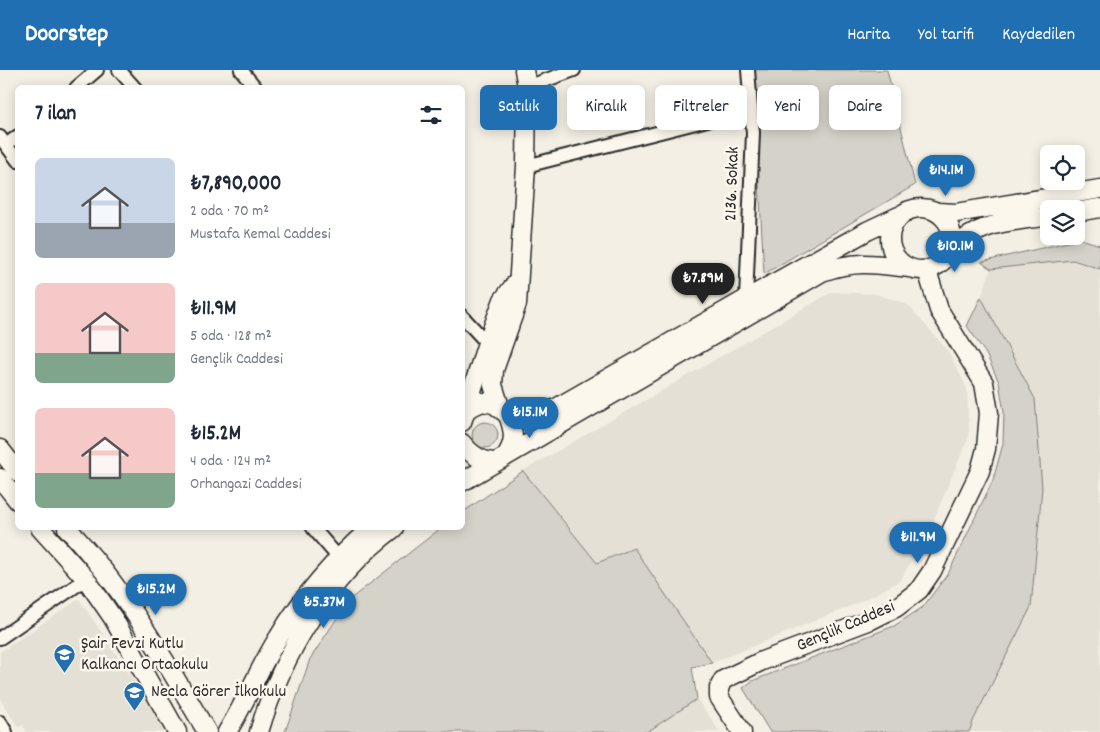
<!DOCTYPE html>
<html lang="tr">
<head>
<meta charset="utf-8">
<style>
  :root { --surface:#fff; --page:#f6f6f7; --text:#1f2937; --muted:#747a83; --accent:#1f6fb2 }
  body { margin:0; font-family:Dekko,sans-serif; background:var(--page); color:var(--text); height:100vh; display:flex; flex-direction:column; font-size:19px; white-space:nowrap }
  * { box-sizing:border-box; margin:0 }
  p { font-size:16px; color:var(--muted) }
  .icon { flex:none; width:28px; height:28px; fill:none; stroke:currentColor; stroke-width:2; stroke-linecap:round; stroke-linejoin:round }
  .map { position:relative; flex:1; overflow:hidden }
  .sheet { position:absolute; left:15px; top:15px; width:450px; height:445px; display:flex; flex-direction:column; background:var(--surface); border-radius:8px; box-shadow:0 2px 12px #0003 }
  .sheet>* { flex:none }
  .hud { position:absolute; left:480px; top:15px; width:475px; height:45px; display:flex; gap:10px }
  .buttons { position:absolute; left:1040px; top:75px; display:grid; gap:10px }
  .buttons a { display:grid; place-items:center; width:45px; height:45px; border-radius:8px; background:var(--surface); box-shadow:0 2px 12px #0003; font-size:25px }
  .price { position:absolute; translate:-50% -42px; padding:0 11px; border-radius:18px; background:var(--accent); color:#fff; font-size:16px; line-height:32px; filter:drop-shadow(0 1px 2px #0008) }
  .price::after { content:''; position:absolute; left:50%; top:30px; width:15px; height:11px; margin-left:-8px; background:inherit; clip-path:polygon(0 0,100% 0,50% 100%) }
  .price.current { background:#222; color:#fff }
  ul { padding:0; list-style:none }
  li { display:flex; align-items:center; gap:15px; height:125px; padding:0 20px }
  li span { display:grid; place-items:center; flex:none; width:140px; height:100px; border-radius:8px; color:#555 }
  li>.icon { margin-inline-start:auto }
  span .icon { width:60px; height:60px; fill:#fffc; stroke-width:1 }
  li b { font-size:21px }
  h2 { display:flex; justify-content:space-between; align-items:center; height:60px; padding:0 20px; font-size:21px }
  .chip { padding:0 18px; border-radius:8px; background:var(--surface); box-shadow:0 2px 12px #0003; font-size:18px; line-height:45px }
  .chip.current { background:var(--accent); color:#fff }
  header { display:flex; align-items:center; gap:30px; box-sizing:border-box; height:70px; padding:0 25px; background:var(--accent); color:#fff }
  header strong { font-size:24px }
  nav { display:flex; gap:28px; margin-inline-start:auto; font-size:18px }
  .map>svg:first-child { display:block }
</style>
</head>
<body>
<header>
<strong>Doorstep</strong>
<nav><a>Harita</a><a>Yol tarifi</a><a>Kaydedilen</a></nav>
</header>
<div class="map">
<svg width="1100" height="662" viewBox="0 0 1100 662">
  <rect width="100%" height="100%" fill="#f3efe4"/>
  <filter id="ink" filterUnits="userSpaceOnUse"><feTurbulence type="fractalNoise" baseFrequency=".02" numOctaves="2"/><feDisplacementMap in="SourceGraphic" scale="10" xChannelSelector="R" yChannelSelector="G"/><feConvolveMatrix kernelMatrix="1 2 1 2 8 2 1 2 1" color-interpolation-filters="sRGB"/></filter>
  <g filter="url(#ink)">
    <path fill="#e4e0d6" d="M 1073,190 L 1100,199 L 1100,662 L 969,662 L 1035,329 L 981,227 L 991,199 Z
      M 832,222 L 876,224 L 907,234 L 948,281 L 967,319 L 969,366 L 934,449 L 900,511 L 858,533 L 712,593 L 634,478 L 597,493 L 523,401 Z
      M 79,529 L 143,624 L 165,662 L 27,662 L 23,655 L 18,657 L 0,629 L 0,582 Z
      M 697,629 L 720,662 L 647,662 Z"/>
    <path fill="#d5d2c9" stroke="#807e7a" d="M 753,0 L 887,0 L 915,115 L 764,204 Z
      M 1081,169 L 1100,175 L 1100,199 L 1073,190 L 991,199 L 981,192 Z
      M 981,227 L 1035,329 L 1042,418 L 1031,537 L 974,649 L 969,662 L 770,662 L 743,618 L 752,611 L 894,556 L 923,537 L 949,502 L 993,410 L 1003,374 L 1004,342 L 999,312 L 986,284 L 967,256 Z
      M472 365a13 13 0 1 1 26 0a13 13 0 1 1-26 0Z
      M 523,401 L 597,493 L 634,478 L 712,593 L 692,597 L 697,629 L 647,662 L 285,662 L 310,589 L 349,530 L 441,458 L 462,458 L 463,442 Z"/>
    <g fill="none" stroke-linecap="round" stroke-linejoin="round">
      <defs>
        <path id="street" d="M 119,0 L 135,18
          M 241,0 L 256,18
          M 527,17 L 574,0
          M 76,18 L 97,0
          M 0,67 L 18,91
          M 6,75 L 18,66
          M 526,96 L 751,39
          M 746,229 L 753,63 L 748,0
          M 462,246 L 487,273
          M 313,458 L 338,487
          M 0,568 L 86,509
          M 0,652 L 6,662"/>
        <path id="secondary" d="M890 169a31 31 0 1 1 62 0a31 31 0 1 1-62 0Z
          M 938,142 L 956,143 L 1100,119
          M 1076,142 L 1100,138
          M 951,181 C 978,151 1012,152 1049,146
          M 500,337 L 493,315 L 494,300 L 517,234 L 526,96 L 527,17 L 524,0
          M 467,339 L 482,332 L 494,334 L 508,345 L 518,349 L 542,346 L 746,229 L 867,161 L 899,146
          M 462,352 L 487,273 L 503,230 L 518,210
          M 462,373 C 471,385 482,392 496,392
          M 0,379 L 18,402
          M 505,387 C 516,372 514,361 508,345
          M 0,408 L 18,431
          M 462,412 L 822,202 C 855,190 876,194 909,198
          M 40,458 L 86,509 L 113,548 L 177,662
          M 67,458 C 124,518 165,590 207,662
          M 227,662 C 246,632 259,598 278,568 C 303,526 334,490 371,458
          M 259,662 C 282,584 328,507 394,458
          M 742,662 L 719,627 L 719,618 L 723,610 L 762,591 L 871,550 L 897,537 L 919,520 L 932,501 L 980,401 L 986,379 L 989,343 L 984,313 L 939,240 L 927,200"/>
      </defs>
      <use href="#street" stroke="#2b2b2b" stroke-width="16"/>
      <use href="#secondary" stroke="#2b2b2b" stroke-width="21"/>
      <use href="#street" stroke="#fbf7ec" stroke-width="12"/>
      <use href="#secondary" stroke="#fbf7ec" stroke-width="18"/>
    </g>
  </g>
  <defs>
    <symbol id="school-pin" viewBox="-11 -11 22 30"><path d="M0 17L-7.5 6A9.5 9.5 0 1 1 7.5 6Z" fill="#1f6fb2" stroke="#fbf7ec"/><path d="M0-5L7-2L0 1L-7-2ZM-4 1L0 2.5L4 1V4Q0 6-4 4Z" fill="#fff"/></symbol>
  </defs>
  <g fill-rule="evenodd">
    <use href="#school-pin" x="52" y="572" width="25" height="34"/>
    <use href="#school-pin" x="122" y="610" width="25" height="34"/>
  </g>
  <g text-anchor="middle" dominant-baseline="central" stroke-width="5" stroke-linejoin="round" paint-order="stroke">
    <g font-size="18" fill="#2b2b2b" stroke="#fbf7ec">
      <text transform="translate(733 114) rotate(-88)">2136. Sokak</text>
      <text transform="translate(846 557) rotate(-23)">Gençlik Caddesi</text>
    </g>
    <g font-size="18" fill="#2b2b2b" stroke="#fbf7ec" text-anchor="start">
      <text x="81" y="574">Şair Fevzi Kutlu<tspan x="81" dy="21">Kalkancı Ortaokulu</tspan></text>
      <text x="151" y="622">Necla Görer İlkokulu</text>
    </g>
  </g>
</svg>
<div class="buttons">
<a><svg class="icon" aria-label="locate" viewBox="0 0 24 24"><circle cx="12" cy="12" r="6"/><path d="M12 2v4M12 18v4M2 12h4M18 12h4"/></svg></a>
<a><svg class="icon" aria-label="layers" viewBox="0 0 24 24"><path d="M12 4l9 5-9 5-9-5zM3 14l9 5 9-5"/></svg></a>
</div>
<b class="price" style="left:946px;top:127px">₺14.1M</b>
<b class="price" style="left:955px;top:203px">₺10.1M</b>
<b class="price current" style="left:703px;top:235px">₺7.89M</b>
<b class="price" style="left:530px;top:369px">₺15.1M</b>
<b class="price" style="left:918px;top:494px">₺11.9M</b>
<b class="price" style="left:156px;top:546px">₺15.2M</b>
<b class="price" style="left:324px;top:559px">₺5.37M</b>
<div class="hud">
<a class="chip current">Satılık</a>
<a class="chip">Kiralık</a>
<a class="chip">Filtreler</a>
<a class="chip">Yeni</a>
<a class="chip">Daire</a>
</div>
<section class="sheet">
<h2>7 ilan<svg class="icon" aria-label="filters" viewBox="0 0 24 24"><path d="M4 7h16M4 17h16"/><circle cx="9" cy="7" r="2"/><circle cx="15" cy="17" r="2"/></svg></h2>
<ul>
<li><span style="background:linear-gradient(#c9d6e8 65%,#9aa5b1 0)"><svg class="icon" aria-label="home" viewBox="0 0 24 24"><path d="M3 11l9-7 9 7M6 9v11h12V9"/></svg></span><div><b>₺7,890,000</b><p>2 oda · 70 m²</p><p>Mustafa Kemal Caddesi</p></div></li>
<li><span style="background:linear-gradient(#f6c9c9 70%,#7fa58c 0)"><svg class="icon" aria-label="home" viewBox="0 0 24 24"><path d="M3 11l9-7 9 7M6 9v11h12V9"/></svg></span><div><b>₺11.9M</b><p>5 oda · 128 m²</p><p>Gençlik Caddesi</p></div></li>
<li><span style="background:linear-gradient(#f6c9c9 65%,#7fa58c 0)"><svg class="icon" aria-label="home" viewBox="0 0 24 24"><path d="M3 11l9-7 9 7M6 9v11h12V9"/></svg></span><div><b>₺15.2M</b><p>4 oda · 124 m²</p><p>Orhangazi Caddesi</p></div></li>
</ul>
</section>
</div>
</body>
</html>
